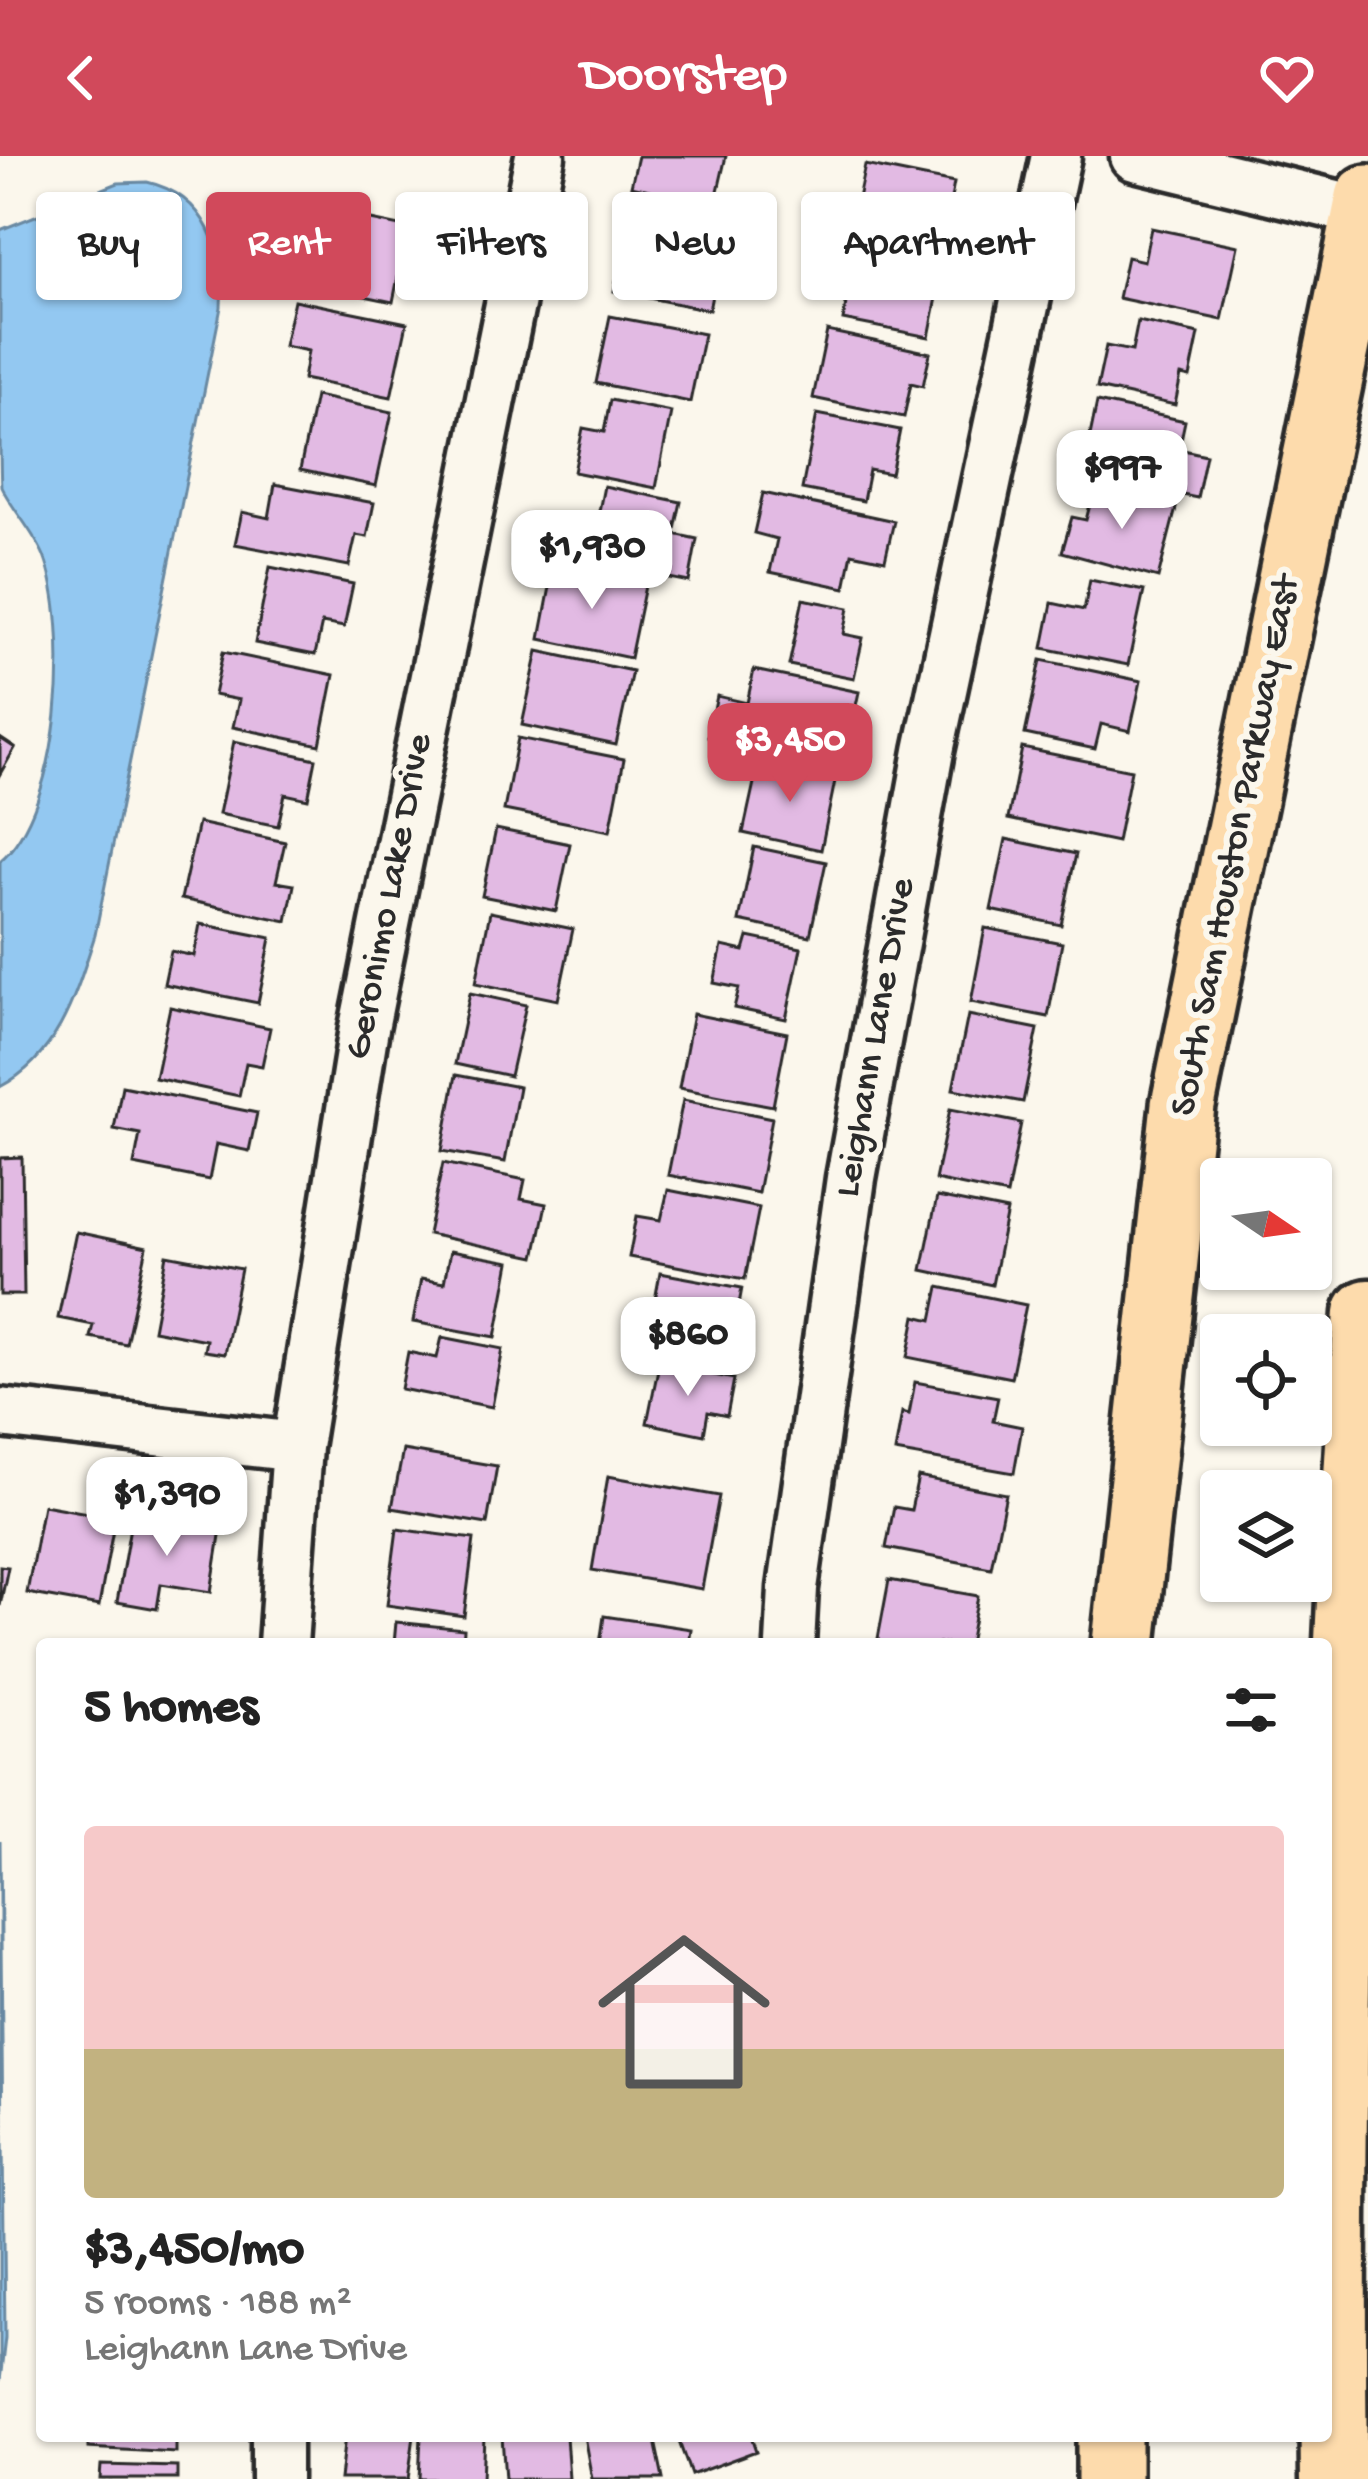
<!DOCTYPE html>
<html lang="en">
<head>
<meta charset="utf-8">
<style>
  :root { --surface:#fff; --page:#f6f6f6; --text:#222; --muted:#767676; --accent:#d1495b }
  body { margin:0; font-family:"Gochi Hand",sans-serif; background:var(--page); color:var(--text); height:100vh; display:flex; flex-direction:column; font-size:45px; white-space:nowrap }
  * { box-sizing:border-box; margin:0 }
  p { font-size:39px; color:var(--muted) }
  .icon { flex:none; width:66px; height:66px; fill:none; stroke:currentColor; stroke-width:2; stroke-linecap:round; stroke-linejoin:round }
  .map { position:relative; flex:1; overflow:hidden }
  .side { position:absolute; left:36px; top:1482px; width:1296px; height:804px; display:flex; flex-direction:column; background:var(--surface); border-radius:12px; box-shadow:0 3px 9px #0004 }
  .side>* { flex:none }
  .banner { position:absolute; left:36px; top:36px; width:1296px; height:108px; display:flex; gap:24px }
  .needle { width:78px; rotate:103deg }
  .buttons { position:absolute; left:1200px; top:1002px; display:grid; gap:24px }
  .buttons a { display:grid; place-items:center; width:132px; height:132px; border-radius:12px; background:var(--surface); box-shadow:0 3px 9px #0004; font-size:60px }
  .price { position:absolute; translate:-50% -102px; padding:0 27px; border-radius:24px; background:#fff; color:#222; font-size:39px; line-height:78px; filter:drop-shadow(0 3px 6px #0008) }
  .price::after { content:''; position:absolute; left:50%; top:72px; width:36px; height:27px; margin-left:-18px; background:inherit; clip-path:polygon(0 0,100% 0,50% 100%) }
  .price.current { background:var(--accent); color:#fff }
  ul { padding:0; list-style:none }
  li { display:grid; align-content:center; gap:24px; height:636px; padding:0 48px }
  li span { display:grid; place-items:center; height:372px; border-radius:12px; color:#555 }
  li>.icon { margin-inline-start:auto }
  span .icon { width:216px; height:216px; fill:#fffc; stroke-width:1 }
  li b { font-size:51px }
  h2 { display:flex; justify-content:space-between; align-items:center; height:144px; padding:0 48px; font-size:51px }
  .chip { padding:0 42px; border-radius:12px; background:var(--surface); box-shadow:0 3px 9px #0004; font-size:42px; line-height:108px }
  .chip.current { background:var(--accent); color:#fff }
  header { display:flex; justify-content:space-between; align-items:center; height:156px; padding:0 48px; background:var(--accent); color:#fff; font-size:54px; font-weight:600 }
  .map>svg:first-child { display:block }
</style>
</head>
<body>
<header><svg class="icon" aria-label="back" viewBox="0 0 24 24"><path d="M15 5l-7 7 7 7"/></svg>Doorstep<svg class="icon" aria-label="heart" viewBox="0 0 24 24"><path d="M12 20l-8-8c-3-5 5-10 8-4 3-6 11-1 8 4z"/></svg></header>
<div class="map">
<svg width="1368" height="2323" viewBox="0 0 1368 2323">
  <rect width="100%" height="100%" fill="#fbf7ec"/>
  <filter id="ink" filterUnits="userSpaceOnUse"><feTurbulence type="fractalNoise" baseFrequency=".00833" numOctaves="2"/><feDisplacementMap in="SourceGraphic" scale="24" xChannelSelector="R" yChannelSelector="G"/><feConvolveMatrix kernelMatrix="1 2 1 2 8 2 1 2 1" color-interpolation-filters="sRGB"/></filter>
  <g filter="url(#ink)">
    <path fill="#93c8f1" stroke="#6989a2" stroke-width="3" d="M 147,26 C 208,40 224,95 221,151 L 95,779 C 76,838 59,900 0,931 L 0,705 C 62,652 72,472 44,400 C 34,376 10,350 1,330 C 0,314 0,284 0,266 C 0,202 0,138 0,74 L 118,27 Z
      M 0,1685 L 5,2182 L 0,2225 Z"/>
    <path fill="#e2bae3" stroke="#2b2b2b" stroke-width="3" d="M 638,0 L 726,0 L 715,48 L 631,30 Z
      M 865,9 L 954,27 L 941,94 L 851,76 Z
      M 319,53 L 428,76 L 418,126 L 398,121 L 393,146 L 326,132 L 331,107 L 308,102 Z
      M 629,65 L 723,85 L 709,154 L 614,135 Z
      M 1151,72 L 1238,90 L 1222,164 L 1118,142 L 1127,101 L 1144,105 Z
      M 857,90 L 944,107 L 929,181 L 843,164 Z
      M 294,144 L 407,167 L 391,241 L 303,223 L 308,195 L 284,190 Z
      M 610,160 L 704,178 L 690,246 L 596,227 Z
      M 1138,165 L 1199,178 L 1190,221 L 1181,219 L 1175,249 L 1097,232 L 1106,190 L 1132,195 Z
      M 827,175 L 930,197 L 923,230 L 911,227 L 904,261 L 813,242 Z
      M 315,240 L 392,256 L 376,330 L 300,314 Z
      M 610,244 L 671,256 L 656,332 L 574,316 L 583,272 L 604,276 Z
      M 1097,246 L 1185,265 L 1179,293 L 1206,299 L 1197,342 L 1082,318 Z
      M 817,258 L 900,274 L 891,318 L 869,314 L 863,345 L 802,333 Z
      M 275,328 L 374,347 L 367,381 L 356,379 L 349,410 L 235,388 L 242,356 L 269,362 Z
      M 604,330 L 681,346 L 674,378 L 697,383 L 689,426 L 555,399 L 563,358 L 597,365 Z
      M 1095,330 L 1176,352 L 1158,422 L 1062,396 L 1072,361 L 1086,364 Z
      M 763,337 L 894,365 L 885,404 L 852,397 L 845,432 L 770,416 L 777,383 L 754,377 Z
      M 554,410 L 645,430 L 630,502 L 540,483 Z
      M 270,411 L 353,428 L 344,471 L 322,467 L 315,499 L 255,487 Z
      M 1090,424 L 1144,435 L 1128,509 L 1043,492 L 1052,447 L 1084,454 Z
      M 803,443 L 849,452 L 844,478 L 863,482 L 854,522 L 789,509 Z
      M 538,495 L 632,515 L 616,589 L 522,569 Z
      M 223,496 L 334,519 L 320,589 L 233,571 L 239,544 L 214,539 Z
      M 1041,504 L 1141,525 L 1130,575 L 1101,568 L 1095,593 L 1025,578 Z
      M 754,514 L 859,536 L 843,609 L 708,581 L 717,540 L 747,547 Z
      M 0,582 L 15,592 L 0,618 Z
      M 518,582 L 624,603 L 610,675 L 504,654 Z
      M 234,585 L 316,603 L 308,643 L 285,638 L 278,670 L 219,658 Z
      M 1022,592 L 1131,614 L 1117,686 L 1008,663 Z
      M 759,604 L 836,620 L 821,694 L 743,677 Z
      M 198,667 L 285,686 L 276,726 L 294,729 L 287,765 L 181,743 Z
      M 496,673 L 570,688 L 556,755 L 482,740 Z
      M 1006,683 L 1076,698 L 1061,769 L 991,754 Z
      M 754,691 L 826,706 L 810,780 L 739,765 Z
      M 490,756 L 573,773 L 558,844 L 476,827 Z
      M 200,768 L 271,782 L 258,847 L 164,828 L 171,795 L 194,800 Z
      M 985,772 L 1062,787 L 1048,861 L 971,846 Z
      M 748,781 L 801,792 L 786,863 L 734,852 L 739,832 L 714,827 L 722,790 L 744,795 Z
      M 470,837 L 526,849 L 510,920 L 455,908 Z
      M 170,851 L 270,872 L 262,910 L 246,907 L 239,940 L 155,922 Z
      M 693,858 L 787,877 L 773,950 L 679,932 Z
      M 968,859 L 1038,873 L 1023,946 L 953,933 Z
      M 456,919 L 519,931 L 505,1006 L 442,995 Z
      M 122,930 L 257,957 L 249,995 L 216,988 L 209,1024 L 134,1009 L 140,978 L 114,973 Z
      M 683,944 L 772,962 L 758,1037 L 668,1019 Z
      M 950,953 L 1021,967 L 1007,1039 L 935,1024 Z
      M 22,1001 L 24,1139 L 0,1139 L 0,1002 Z
      M 443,1007 L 525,1024 L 521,1043 L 546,1048 L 535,1101 L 428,1078 Z
      M 668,1034 L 759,1052 L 745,1123 L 629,1101 L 637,1060 L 661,1064 Z
      M 937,1041 L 1007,1055 L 992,1129 L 922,1114 Z
      M 76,1076 L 147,1091 L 126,1188 L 90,1181 L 93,1169 L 58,1162 Z
      M 450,1095 L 510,1106 L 496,1181 L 413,1166 L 421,1123 L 444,1127 Z
      M 167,1099 L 241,1113 L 224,1198 L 204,1195 L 206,1184 L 153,1174 Z
      M 660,1117 L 742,1132 L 733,1181 L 708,1176 L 703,1203 L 646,1193 Z
      M 939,1131 L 1026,1149 L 1011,1222 L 908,1201 L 916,1160 L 932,1164 Z
      M 442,1181 L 503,1193 L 492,1251 L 401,1233 L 408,1196 L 437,1202 Z
      M 659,1208 L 734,1223 L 727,1260 L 708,1256 L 704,1279 L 647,1267 Z
      M 915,1226 L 998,1241 L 993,1265 L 1022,1271 L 1014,1317 L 895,1296 L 902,1256 L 909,1258 Z
      M 403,1294 L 497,1310 L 487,1368 L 392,1352 Z
      M 608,1320 L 719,1340 L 702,1433 L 592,1414 Z
      M 918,1321 L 1006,1338 L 991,1412 L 886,1392 L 894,1351 L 911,1354 Z
      M 43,1349 L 115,1362 L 99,1450 L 27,1437 Z
      M 132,1359 L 221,1373 L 211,1436 L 161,1428 L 157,1453 L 117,1446 Z
      M 397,1373 L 474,1383 L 464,1460 L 387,1449 Z
      M 0,1410 L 8,1411 L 0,1450 Z
      M 889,1424 L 978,1440 L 969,1488 L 877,1488 Z
      M 604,1460 L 691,1473 L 689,1488 L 600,1488 Z
      M 396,1466 L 464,1473 L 463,1488 L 394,1488 Z
      M 88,2280 L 176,2280 L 176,2297 L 88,2292 Z
      M 345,2280 L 414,2280 L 408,2323 L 340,2323 Z
      M 421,2280 L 484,2280 L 482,2323 L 419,2323 Z
      M 502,2280 L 566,2280 L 569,2323 L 505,2323 Z
      M 584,2280 L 654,2280 L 663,2323 L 592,2323 Z
      M 677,2280 L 751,2280 L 756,2295 L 691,2319 Z
      M 101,2309 L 177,2311 L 177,2323 L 100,2323 Z"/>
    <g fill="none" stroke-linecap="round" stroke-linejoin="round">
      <defs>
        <path id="minor" d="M 1135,0 L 1365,56
          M 0,1257 L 297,1291
          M 283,1488 L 297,1291 L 364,872 L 540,0
          M 790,1488 L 793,1432 L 851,1022 L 929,595 L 1056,0
          M 276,2280 L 276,2323"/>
        <path id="major" d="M 1124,1488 L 1183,949 L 1368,41
          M 1109,2280 L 1109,2323"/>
        <path id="highway" d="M 1334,2323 C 1329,1933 1339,1546 1368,1157"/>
      </defs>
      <use href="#minor" stroke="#2b2b2b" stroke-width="57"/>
      <use href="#major" stroke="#2b2b2b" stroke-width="72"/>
      <use href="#highway" stroke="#2b2b2b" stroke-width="75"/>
      <use href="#minor" stroke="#fbf7ec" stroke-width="48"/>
      <use href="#major" stroke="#fddbac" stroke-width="63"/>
      <use href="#highway" stroke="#fddbac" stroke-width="66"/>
    </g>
  </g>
  <g text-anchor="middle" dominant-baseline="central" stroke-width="12" stroke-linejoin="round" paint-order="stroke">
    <g font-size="39" fill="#2b2b2b" stroke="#fbf7ec">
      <text transform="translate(1237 690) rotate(-79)">South Sam Houston Parkway East</text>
      <text transform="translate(391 741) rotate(-79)">Geronimo Lake Drive</text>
      <text transform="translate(877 882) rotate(-80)">Leighann Lane Drive</text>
    </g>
  </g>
</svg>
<div class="buttons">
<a><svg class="needle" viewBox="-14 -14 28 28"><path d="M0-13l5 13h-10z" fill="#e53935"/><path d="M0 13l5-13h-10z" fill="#767676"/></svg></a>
<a><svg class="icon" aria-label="locate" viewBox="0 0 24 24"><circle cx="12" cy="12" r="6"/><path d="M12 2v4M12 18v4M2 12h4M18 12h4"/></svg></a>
<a><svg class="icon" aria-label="layers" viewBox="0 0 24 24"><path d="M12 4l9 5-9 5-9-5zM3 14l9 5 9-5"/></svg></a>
</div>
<b class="price" style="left:1122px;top:376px">$997</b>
<b class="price" style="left:592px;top:456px">$1,930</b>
<b class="price current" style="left:790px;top:649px">$3,450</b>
<b class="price" style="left:688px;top:1243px">$860</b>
<b class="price" style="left:167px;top:1403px">$1,390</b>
<div class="banner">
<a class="chip">Buy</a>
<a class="chip current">Rent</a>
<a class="chip">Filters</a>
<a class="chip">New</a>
<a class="chip">Apartment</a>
</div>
<section class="side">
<h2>5 homes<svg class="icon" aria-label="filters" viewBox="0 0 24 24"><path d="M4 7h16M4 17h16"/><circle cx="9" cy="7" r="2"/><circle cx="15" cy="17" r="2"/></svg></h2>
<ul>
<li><span style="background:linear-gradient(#f6c9c9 60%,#c2b280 0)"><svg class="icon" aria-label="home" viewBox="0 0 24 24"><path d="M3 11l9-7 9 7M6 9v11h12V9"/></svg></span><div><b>$3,450/mo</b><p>5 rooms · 188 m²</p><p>Leighann Lane Drive</p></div></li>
</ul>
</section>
</div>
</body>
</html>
